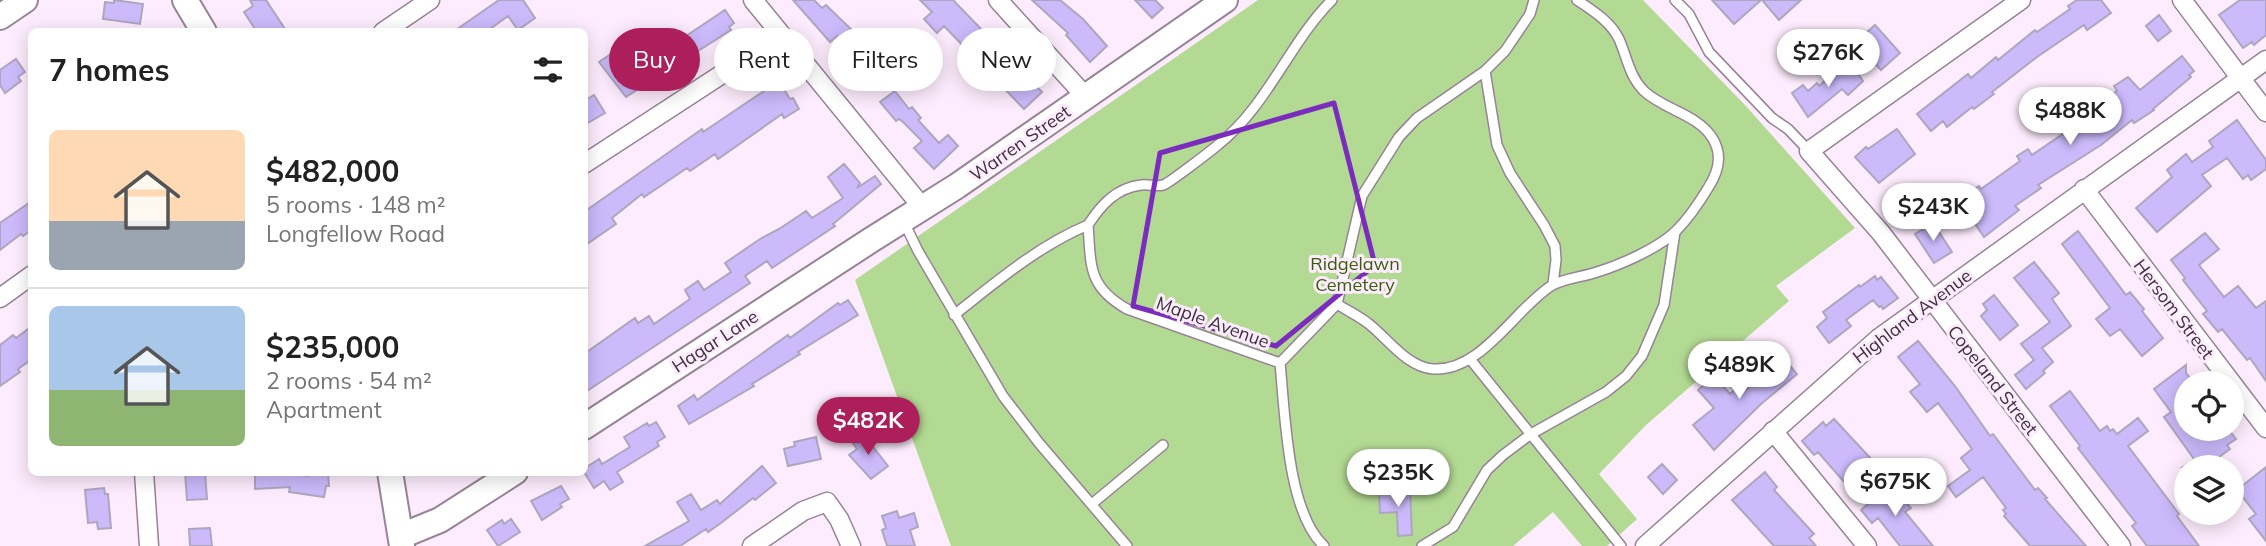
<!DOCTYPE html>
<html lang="en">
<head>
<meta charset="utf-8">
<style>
  :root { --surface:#fff; --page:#f6f6f6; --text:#222; --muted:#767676; --line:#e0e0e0; --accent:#ad1f5b }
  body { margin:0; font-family:Mulish,sans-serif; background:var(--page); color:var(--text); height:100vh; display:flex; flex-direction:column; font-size:26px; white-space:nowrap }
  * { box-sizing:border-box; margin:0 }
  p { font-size:23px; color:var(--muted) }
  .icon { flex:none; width:38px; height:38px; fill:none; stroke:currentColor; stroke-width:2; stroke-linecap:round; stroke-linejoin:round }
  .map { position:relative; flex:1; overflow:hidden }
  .details { position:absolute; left:28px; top:28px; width:560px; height:448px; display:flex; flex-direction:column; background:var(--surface); border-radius:10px; box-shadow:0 4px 18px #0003 }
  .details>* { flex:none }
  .hud { position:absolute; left:609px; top:28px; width:665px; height:63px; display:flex; gap:14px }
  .fabs { position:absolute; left:2174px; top:371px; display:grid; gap:14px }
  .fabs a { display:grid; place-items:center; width:70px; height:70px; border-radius:50%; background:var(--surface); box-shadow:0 4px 18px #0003; font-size:35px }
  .price { position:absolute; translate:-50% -60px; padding:0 16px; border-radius:24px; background:#fff; color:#222; font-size:23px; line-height:46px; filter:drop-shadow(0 2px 4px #0008) }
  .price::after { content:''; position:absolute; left:50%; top:42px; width:21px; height:16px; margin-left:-10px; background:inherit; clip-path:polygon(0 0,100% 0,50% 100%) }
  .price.on { background:var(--accent); color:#fff }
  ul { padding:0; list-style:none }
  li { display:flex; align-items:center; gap:21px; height:175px; padding:0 21px }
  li+li { border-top:2px solid var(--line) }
  li span { display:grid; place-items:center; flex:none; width:196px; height:140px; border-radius:10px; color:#555 }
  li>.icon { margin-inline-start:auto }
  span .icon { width:84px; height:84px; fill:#fffc; stroke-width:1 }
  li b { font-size:30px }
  h2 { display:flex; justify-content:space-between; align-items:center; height:84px; padding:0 21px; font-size:30px }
  .tag { padding:0 24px; border-radius:32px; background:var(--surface); box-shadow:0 4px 18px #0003; font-size:24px; line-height:63px }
  .tag.on { background:var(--accent); color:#fff }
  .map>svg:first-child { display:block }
</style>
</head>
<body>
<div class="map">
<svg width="2266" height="546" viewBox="0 0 2266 546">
  <rect width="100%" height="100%" fill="#fdecfd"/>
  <path fill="#b3da93" d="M 1258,0 L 1643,0 L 1745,105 L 1855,228 L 1776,286 L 1789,301 L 1646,425 L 1599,474 L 1637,519 L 1607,546 L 1582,546 L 1553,512 L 1513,546 L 951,546 L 855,280 Z"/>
  <path fill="#ccbafb" stroke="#ada6bf" stroke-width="2" d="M 114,0 L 143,4 L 140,24 L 103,19 L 105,2 L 114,3 Z
    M 250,0 L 266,0 L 287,32 L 257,32 L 244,12 L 253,6 Z
    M 499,0 L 523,0 L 535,18 L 518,30 L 508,16 L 486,32 L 453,32 Z
    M 793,0 L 814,0 L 822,8 L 826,5 L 858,36 L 846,47 L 837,36 L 830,42 Z
    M 920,0 L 953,0 L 1042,92 L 1024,109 L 944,26 L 937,33 L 924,19 L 932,12 Z
    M 1032,0 L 1060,0 L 1083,19 L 1107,46 L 1090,62 L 1066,35 L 1068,33 Z
    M 1135,0 L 1155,0 L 1163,8 L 1152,18 Z
    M 1712,0 L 1761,0 L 1734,24 Z
    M 1762,0 L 1801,0 L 1779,20 Z
    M 2077,0 L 2101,0 L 2111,13 L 2087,30 L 2084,25 L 2037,57 L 1992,92 L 1994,94 L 1974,109 L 1972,107 L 1947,127 L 1943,121 L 1931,131 L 1917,114 L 1968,74 L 1971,78 L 1996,57 L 1998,60 L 2035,30 L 2037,32 L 2070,9 L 2068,6 Z
    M 2240,0 L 2266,0 L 2266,35 L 2254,45 L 2252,42 L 2243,48 L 2219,15 Z
    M 725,10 L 734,23 L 729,27 L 731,30 L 626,97 L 599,62 L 623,46 L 635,65 L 670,42 L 668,40 L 679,33 L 683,38 Z
    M 2159,15 L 2171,31 L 2158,41 L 2146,26 Z
    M 1875,25 L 1900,53 L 1881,70 L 1855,43 Z
    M 860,53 L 874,69 L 862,81 L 847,65 Z
    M 2182,56 L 2194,71 L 2189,75 L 2191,77 L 2153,109 L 2154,110 L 2134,123 L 2132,120 L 2101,145 L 2038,185 L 2041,188 L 2015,206 L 2019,210 L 1984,237 L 1959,200 L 1979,186 L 1981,189 L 2020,161 L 2017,156 L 2028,149 L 2032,155 L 2070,129 L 2068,126 L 2093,111 L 2092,109 L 2117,91 L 2114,86 L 2128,77 L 2140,90 Z
    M 16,59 L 25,72 L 18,77 L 21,81 L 5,93 L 0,85 L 0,70 Z
    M 1850,62 L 1863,81 L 1848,95 L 1842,89 L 1808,117 L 1792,93 L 1803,85 L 1808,91 L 1817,83 L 1819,86 L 1841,66 L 1844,69 Z
    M 779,81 L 790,99 L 793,98 L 799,109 L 784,118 L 782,114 L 718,159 L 715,154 L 690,171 L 687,168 L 644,197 L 642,194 L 612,218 L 616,224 L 584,246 L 584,212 L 702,129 L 703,132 Z
    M 895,91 L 909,109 L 912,107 L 921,118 L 918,120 L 939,143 L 948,135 L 958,146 L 934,169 L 914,148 L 922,141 L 903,122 L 899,119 L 896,121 L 880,102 Z
    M 594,95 L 605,113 L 584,125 L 584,101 Z
    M 2237,120 L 2266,160 L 2266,169 L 2251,180 L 2248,175 L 2243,179 L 2227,158 L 2202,175 L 2211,186 L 2157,232 L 2136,208 L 2172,177 L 2167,170 L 2186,154 L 2192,162 L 2213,147 L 2209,141 Z
    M 1897,129 L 1915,154 L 1879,183 L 1855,157 L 1866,147 L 1868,149 Z
    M 844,164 L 860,183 L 857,188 L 875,176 L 881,184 L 833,224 L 835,226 L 772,268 L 767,261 L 745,276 L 750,283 L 584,393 L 584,354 L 635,318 L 638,323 L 649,316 L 654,324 L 690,299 L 685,290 L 698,281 L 704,290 L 731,272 L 725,263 L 760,239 L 779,229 L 806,211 L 812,218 L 843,198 L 828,177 Z
    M 32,201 L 32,230 L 23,236 L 21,234 L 0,250 L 0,223 Z
    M 1933,223 L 1952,252 L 1934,263 L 1915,234 Z
    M 2078,231 L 2126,295 L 2130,292 L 2144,309 L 2142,311 L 2163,338 L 2142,356 L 2120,329 L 2110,336 L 2096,319 L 2110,308 L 2062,244 Z
    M 2205,233 L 2219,249 L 2199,265 L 2224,297 L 2238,286 L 2256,308 L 2266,301 L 2266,381 L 2250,358 L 2247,360 L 2222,329 L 2218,332 L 2203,314 L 2207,311 L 2183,280 L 2185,278 L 2171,260 Z
    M 2034,262 L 2059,293 L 2052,299 L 2071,326 L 2042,348 L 2053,362 L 2043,371 L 2045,373 L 2026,389 L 2015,375 L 2034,360 L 2021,344 L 2050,322 L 2014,278 Z
    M 1875,276 L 1877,280 L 1881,277 L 1898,298 L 1883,309 L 1881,306 L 1879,307 L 1873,300 L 1846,320 L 1851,326 L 1829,343 L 1817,327 L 1827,318 L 1823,312 L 1859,285 L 1860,287 Z
    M 1994,295 L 2018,325 L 2000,340 L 1981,316 L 1987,310 L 1983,304 Z
    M 848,300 L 858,315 L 798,352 L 800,354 L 752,384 L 754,386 L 689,424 L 678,406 L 694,395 L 697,400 L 788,335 L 790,338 L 838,303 L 840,305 Z
    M 32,326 L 32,359 L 18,369 L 20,372 L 0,386 L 0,345 L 13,335 L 16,338 Z
    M 1918,341 L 1955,386 L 1990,436 L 1993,434 L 2035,490 L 2038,488 L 2047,498 L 2045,499 L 2086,546 L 2030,546 L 2004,516 L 2006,514 L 2003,510 L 2006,508 L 1983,477 L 1956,497 L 1948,486 L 1970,470 L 1961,458 L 1972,449 L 1938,403 L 1927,412 L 1910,392 L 1920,384 L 1898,357 Z
    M 1776,355 L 1779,359 L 1782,356 L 1797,374 L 1761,404 L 1714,450 L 1693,425 L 1714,408 L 1698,390 L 1714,376 L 1730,394 L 1740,385 L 1745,390 L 1769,368 L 1765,364 Z
    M 2186,365 L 2186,373 L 2194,383 L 2186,383 L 2186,429 L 2228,429 L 2236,439 L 2227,445 L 2230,449 L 2219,457 L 2226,467 L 2183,467 L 2194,459 L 2164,417 L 2171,412 L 2154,389 Z
    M 2070,391 L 2100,431 L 2107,426 L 2110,431 L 2113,429 L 2117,434 L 2138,418 L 2148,431 L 2128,446 L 2179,514 L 2177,516 L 2199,546 L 2147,546 L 2132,526 L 2136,523 L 2078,448 L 2080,446 L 2050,406 Z
    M 1834,419 L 1873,461 L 1846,484 L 1818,452 L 1814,455 L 1802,441 L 1823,422 L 1826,426 Z
    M 656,422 L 665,437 L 657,442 L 659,446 L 617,472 L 623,482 L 610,490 L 604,481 L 594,488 L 584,472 L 584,469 L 599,459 L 602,464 L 630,447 L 624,437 L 647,423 L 649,426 Z
    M 863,434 L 888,466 L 871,479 L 849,455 L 857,449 L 852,442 Z
    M 816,437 L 821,459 L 788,466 L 784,449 L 795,446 L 794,442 Z
    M 1662,464 L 1677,480 L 1663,494 L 1648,477 Z
    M 762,466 L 776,483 L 755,500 L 753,498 L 721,523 L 708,532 L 706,529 L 680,546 L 645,546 L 689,521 L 677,502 L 691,494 L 701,510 L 717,500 L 720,504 Z
    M 2266,467 L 2266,541 L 2249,519 L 2256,514 L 2237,490 Z
    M 185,472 L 205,472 L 207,499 L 187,500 Z
    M 255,472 L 287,472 L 308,476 L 308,472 L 328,472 L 329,486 L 326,486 L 324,497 L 289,492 L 290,487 L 255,489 Z
    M 1765,472 L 1777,487 L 1774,490 L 1814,534 L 1809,538 L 1816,546 L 1774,546 L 1732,500 Z
    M 1890,484 L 1911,508 L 1905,512 L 1933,546 L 1900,546 L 1878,518 L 1872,523 L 1861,510 Z
    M 561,486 L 569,499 L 560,504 L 562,507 L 542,520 L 531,501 Z
    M 104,488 L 105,494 L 108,494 L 111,528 L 98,529 L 97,522 L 88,523 L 85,490 Z
    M 1410,490 L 1412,535 L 1398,536 L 1397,512 L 1380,513 L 1379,492 Z
    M 897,511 L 899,518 L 914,513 L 918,527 L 910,530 L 915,546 L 887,546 L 882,530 L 886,528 L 882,516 Z
    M 511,519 L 520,532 L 498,546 L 487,530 L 502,520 L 504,524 Z
    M 210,528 L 212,546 L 190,546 L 189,529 Z"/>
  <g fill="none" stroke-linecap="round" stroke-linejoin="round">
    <defs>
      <path id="lane" d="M 1675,0 L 1689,14 L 1709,52 L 1772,118 L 1788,129 L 1809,151
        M 1485,71 L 1497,145 L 1510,173 L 1544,225 L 1555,246 L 1556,260 L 1553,284
        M 903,220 L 918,251 L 1003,396 L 1039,443 L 1127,546
        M 1088,225 C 1101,205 1116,188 1141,185 C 1148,184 1157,187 1163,185 C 1168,184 1212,150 1219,144 C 1268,105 1289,43 1332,0
        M 1337,304 C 1348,311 1359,316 1369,324 C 1388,339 1407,367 1433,369 C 1481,372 1515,309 1551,286 C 1563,278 1583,277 1597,272 C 1620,265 1659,248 1676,231 C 1688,219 1699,203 1708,188 C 1718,173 1723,156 1713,139 C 1698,114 1664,110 1644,91 C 1629,76 1627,57 1619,39 C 1610,21 1593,11 1577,0
        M 954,315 C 996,282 1038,246 1088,225 C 1091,266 1088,287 1127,309 L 1280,363
        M 1470,359 L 1621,546
        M 1280,363 L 1337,304 L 1362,196 L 1399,137 L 1417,118 L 1485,71 L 1505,51 L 1530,14 L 1534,0
        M 1280,363 C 1285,412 1287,512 1324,546
        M 1093,503 L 1163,445
        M 1422,546 L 1453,527 L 1487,470 L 1503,455 L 1531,434 L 1606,392 L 1626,376 L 1642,356 L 1664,305 L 1675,232"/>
      <path id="street" d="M 753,0 L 923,208
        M 998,0 L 1086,97
        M 2021,0 L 1809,151 L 1881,233 L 2121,546
        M 2182,0 L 2266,112
        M 383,32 L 430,0
        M 584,164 L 782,35
        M 2084,189 L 2266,428
        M 0,298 L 32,275
        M 1773,431 L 1867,546
        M 144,472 L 149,546
        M 752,546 L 803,511 L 827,502 L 839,519 L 851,546
        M 1645,546 L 1879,338 L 2266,60"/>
      <path id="secondary" d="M 185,0 L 204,32
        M 0,17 L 25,0
        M 584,427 L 871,240 L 957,186 L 1225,0
        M 390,472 L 402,546
        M 401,536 L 440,520 L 515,472"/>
    </defs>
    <use href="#lane" stroke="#978396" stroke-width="12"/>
    <use href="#street" stroke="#978396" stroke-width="21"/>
    <use href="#secondary" stroke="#978396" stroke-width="28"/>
    <use href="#lane" stroke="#fff" stroke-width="9"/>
    <use href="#street" stroke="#fff" stroke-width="18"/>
    <use href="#secondary" stroke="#fff" stroke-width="24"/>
  </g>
  <path fill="none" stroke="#7b2cbf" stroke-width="5" stroke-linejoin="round" d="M 1334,103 L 1375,265 L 1276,346 L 1133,306 L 1160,153 Z"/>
  <g text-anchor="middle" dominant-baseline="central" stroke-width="6" stroke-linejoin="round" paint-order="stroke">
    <g font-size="18" fill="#3a3139" stroke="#fdecfd">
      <text transform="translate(1020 143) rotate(-35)">Warren Street</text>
      <text transform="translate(2174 309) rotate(53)">Hersom Street</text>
      <text transform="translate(1912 316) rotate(-37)">Highland Avenue</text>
      <text transform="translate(1213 322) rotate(20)">Maple Avenue</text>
      <text transform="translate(715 341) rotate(-33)">Hagar Lane</text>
      <text transform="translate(1993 380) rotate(52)">Copeland Street</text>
    </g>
    <g font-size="18" fill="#385e08" stroke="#fdecfd">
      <text x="1355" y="263">Ridgelawn<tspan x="1355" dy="21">Cemetery</tspan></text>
    </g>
  </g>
</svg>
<div class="fabs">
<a><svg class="icon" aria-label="locate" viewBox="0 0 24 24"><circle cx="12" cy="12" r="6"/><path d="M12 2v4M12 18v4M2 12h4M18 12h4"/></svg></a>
<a><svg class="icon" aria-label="layers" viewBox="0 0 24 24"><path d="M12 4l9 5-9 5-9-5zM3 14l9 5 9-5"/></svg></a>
</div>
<b class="price" style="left:1828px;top:89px">$276K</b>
<b class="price" style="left:2070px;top:147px">$488K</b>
<b class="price" style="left:1933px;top:243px">$243K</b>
<b class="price" style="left:1739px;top:401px">$489K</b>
<b class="price on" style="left:868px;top:457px">$482K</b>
<b class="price" style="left:1398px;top:509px">$235K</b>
<b class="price" style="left:1895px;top:518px">$675K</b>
<div class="hud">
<a class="tag on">Buy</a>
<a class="tag">Rent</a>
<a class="tag">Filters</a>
<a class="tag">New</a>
</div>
<section class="details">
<h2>7 homes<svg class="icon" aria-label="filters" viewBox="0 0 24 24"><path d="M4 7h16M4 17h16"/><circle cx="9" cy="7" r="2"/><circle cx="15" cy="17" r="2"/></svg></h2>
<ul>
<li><span style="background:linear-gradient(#ffd9b3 65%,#9aa5b1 0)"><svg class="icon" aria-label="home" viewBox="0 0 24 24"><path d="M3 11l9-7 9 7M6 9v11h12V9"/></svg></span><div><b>$482,000</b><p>5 rooms · 148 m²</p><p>Longfellow Road</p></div></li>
<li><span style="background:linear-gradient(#a9c7e8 60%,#8fb573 0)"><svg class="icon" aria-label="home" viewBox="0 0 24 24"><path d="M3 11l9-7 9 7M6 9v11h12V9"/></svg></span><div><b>$235,000</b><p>2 rooms · 54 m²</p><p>Apartment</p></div></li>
</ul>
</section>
</div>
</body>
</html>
